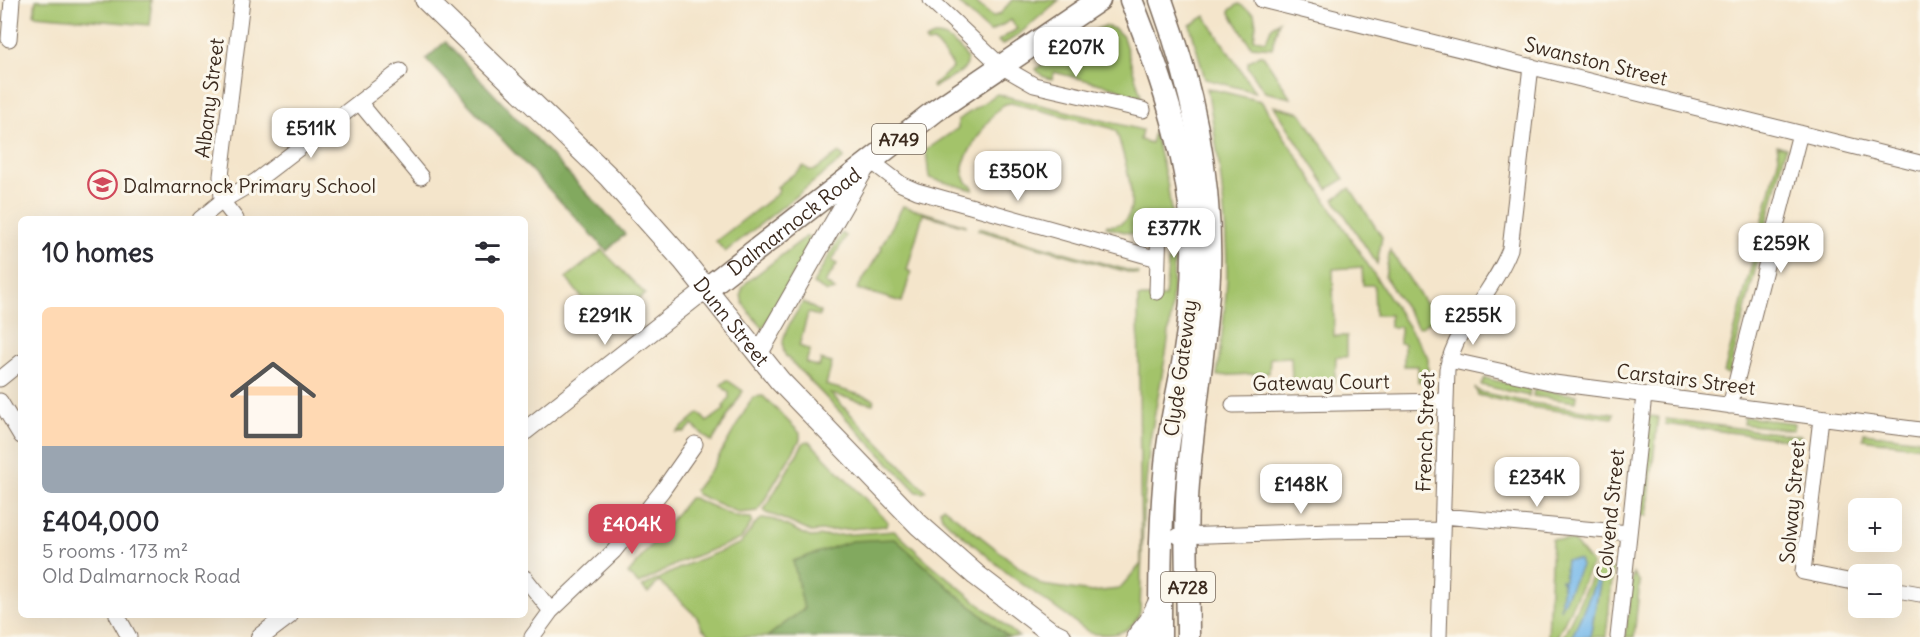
<!DOCTYPE html>
<html lang="en">
<head>
<meta charset="utf-8">
<style>
  :root { --surface:#fff; --page:#f2f2f3; --text:#2b2b33; --muted:#7c7c81; --accent:#d1495b }
  body { margin:0; font-family:Delius,sans-serif; background:var(--page); color:var(--text); height:100vh; display:flex; flex-direction:column; font-size:22px; white-space:nowrap }
  * { box-sizing:border-box; margin:0 }
  p { font-size:20px; color:var(--muted) }
  .icon { flex:none; width:33px; height:33px; fill:none; stroke:currentColor; stroke-width:2; stroke-linecap:round; stroke-linejoin:round }
  .map { position:relative; flex:1; overflow:hidden }
  .details { position:absolute; left:18px; top:216px; width:510px; height:402px; display:flex; flex-direction:column; background:var(--surface); border-radius:9px; box-shadow:0 6px 24px #0002 }
  .details>* { flex:none }
  .fabs { position:absolute; left:1848px; top:498px; display:grid; gap:12px }
  .fabs a { display:grid; place-items:center; width:54px; height:54px; border-radius:9px; background:var(--surface); box-shadow:0 6px 24px #0002; font-size:30px }
  .price { position:absolute; translate:-50% -51px; padding:0 14px; border-radius:12px; background:#fff; color:#222; font-size:20px; line-height:39px; filter:drop-shadow(0 2px 3px #0008) }
  .price::after { content:''; position:absolute; left:50%; top:36px; width:18px; height:14px; margin-left:-9px; background:inherit; clip-path:polygon(0 0,100% 0,50% 100%) }
  .price.on { background:var(--accent); color:#fff }
  ul { padding:0; list-style:none }
  li { display:grid; align-content:center; gap:12px; height:318px; padding:0 24px }
  li span { display:grid; place-items:center; height:186px; border-radius:9px; color:#555 }
  li>.icon { margin-inline-start:auto }
  span .icon { width:108px; height:108px; fill:#fffc; stroke-width:1 }
  li b { font-size:26px }
  h2 { display:flex; justify-content:space-between; align-items:center; height:72px; padding:0 24px; font-size:26px }
  .map>svg:first-child { display:block }
</style>
</head>
<body>
<div class="map">
<svg width="1920" height="637" viewBox="0 0 1920 637">
  <rect width="100%" height="100%" fill="#fbf7ec"/>
  <filter id="ink" filterUnits="userSpaceOnUse"><feTurbulence type="fractalNoise" baseFrequency=".0167" numOctaves="2"/><feDisplacementMap in="SourceGraphic" scale="12" xChannelSelector="R" yChannelSelector="G"/><feConvolveMatrix kernelMatrix="1 2 1 2 8 2 1 2 1" color-interpolation-filters="sRGB"/></filter>
  <filter id="wash" filterUnits="userSpaceOnUse"><feTurbulence type="fractalNoise" baseFrequency=".008" numOctaves="4" result="noise"/><feDisplacementMap in="SourceGraphic" scale="24" xChannelSelector="R" yChannelSelector="G"/><feGaussianBlur stdDeviation="1.35" result="paint"/><feColorMatrix in="noise" values="0 0 0 0 0 0 0 0 0 0 0 0 0 0 0 0 0 1.4 0 .05"/><feComposite in="paint" operator="in"/></filter>
  <g filter="url(#wash)">
    <rect width="100%" height="100%" fill="#f4e5cb"/>
    <path fill="#a3c36b" stroke="#6f7644" stroke-width="1.5" d="M 36,0 L 152,0 L 149,25 L 34,15 Z
      M 955,0 L 973,0 L 993,17 L 1000,14 L 1012,0 L 1059,0 L 1017,36 L 1002,45 L 998,41 L 1017,29 L 1011,20 L 990,32 Z
      M 1239,4 L 1254,14 L 1256,24 L 1254,39 L 1266,41 L 1271,28 L 1279,21 L 1272,48 L 1251,46 L 1230,13 L 1230,10 Z
      M 1205,16 L 1210,24 L 1255,92 L 1205,79 L 1190,25 Z
      M 1105,26 L 1115,29 L 1123,37 L 1142,99 L 1116,88 L 1054,72 L 1052,79 C 1044,78 1041,76 1036,69 L 1097,29 Z
      M 934,36 C 946,35 950,41 959,48 C 983,70 949,76 933,88 L 932,86 L 952,68 L 952,64 L 934,42 L 927,43 L 925,40 Z
      M 1259,55 L 1263,55 L 1291,98 L 1265,92 L 1248,67 L 1248,62 Z
      M 1207,88 L 1261,101 L 1428,357 L 1428,378 L 1423,382 L 1418,382 L 1418,366 L 1404,366 L 1404,344 L 1400,343 L 1400,327 L 1390,327 L 1390,315 L 1375,315 L 1374,285 L 1363,285 L 1362,267 L 1333,269 L 1334,336 L 1347,336 L 1347,357 L 1336,357 L 1335,380 L 1331,386 L 1298,387 L 1292,379 L 1291,357 L 1270,358 L 1269,373 L 1217,376 C 1221,343 1226,309 1227,275 C 1227,212 1218,150 1207,88 Z
      M 997,94 L 1142,130 L 1140,140 L 1151,143 L 1154,132 L 1167,182 L 1172,217 L 1145,215 L 1140,236 L 1106,227 L 1107,225 C 1150,230 1124,160 1119,139 L 1116,131 L 1111,128 L 1011,103 C 1006,104 1006,103 1002,106 C 992,113 964,156 963,167 C 962,175 967,184 973,187 L 973,190 L 929,178 L 926,150 L 958,128 L 958,120 Z
      M 1274,106 L 1301,113 L 1344,179 L 1328,189 Z
      M 1777,145 L 1786,148 L 1729,374 L 1724,373 L 1777,164 L 1779,156 Z
      M 839,153 L 844,158 L 725,252 L 716,241 L 777,194 L 779,190 L 777,187 L 804,166 L 809,170 L 815,170 Z
      M 1350,188 L 1382,237 L 1377,264 L 1334,199 Z
      M 903,206 L 966,225 L 966,226 L 923,214 L 907,270 L 911,272 L 902,302 L 857,289 L 882,249 L 881,247 Z
      M 1170,221 L 1172,221 L 1174,264 L 1171,316 L 1167,348 L 1150,440 L 1143,515 L 1140,612 C 1132,634 1111,637 1090,633 L 1011,576 L 949,524 L 942,517 L 940,510 L 943,507 L 1042,585 L 1092,592 L 1119,589 L 1141,564 L 1138,297 L 1165,297 L 1171,234 Z
      M 979,228 L 1138,273 L 1138,275 L 978,230 Z
      M 842,233 L 846,236 L 832,261 L 837,264 L 825,283 L 835,290 L 827,292 L 813,284 Z
      M 807,236 L 813,240 L 763,328 C 752,315 731,298 747,282 Z
      M 602,250 L 645,294 L 605,327 L 566,278 Z
      M 1390,250 L 1433,315 L 1433,320 L 1421,327 L 1418,327 L 1385,277 Z
      M 803,302 L 820,312 L 819,316 L 808,313 L 799,346 L 810,350 L 806,363 L 819,367 L 821,360 L 832,363 L 826,385 L 874,399 L 873,404 L 831,394 L 926,491 L 923,493 L 917,492 L 785,355 C 777,337 794,318 803,302 Z
      M 1485,378 L 1530,389 L 1529,396 L 1481,385 Z
      M 727,380 L 743,391 L 712,442 L 692,425 L 685,432 L 677,432 L 699,413 L 707,422 L 725,409 L 723,407 L 729,398 L 729,393 L 721,385 Z
      M 1475,388 L 1480,392 L 1531,403 L 1614,414 L 1612,418 L 1529,407 L 1478,395 Z
      M 1534,390 L 1577,395 L 1576,402 L 1533,396 Z
      M 763,396 L 800,433 L 800,440 L 758,511 L 739,513 L 696,494 L 695,490 L 714,465 L 753,397 Z
      M 1649,416 L 1658,417 L 1647,516 L 1638,515 Z
      M 1744,417 L 1794,423 L 1793,430 L 1743,424 Z
      M 1666,419 L 1801,436 L 1800,441 L 1665,424 Z
      M 1864,433 L 1920,440 L 1920,447 L 1863,439 Z
      M 809,441 L 888,522 L 887,526 L 811,532 L 778,517 L 766,513 L 764,510 L 804,442 Z
      M 689,498 L 693,498 L 736,517 L 751,518 L 752,522 L 741,539 L 682,561 L 639,584 L 628,574 Z
      M 763,518 L 775,520 L 810,537 L 895,531 L 925,559 L 1019,637 L 1008,637 L 955,593 L 895,539 L 767,637 L 712,637 L 702,628 L 697,617 L 659,581 L 648,593 L 642,587 L 686,565 L 741,543 L 756,523 Z
      M 1552,539 L 1573,541 L 1592,564 L 1557,637 L 1548,637 Z
      M 1601,556 L 1613,570 L 1606,637 L 1590,637 L 1600,583 L 1597,581 L 1572,637 L 1563,637 Z
      M 1633,573 L 1640,582 L 1634,637 L 1625,637 Z"/>
    <path fill="#82a95f" stroke="#5e6a3e" stroke-width="1.5" d="M 445,42 L 625,234 L 607,251 L 426,59 Z
      M 895,539 L 955,593 L 1008,637 L 767,637 L 804,609 L 793,561 L 852,541 Z"/>
    <path fill="#74b8ea" stroke="#587184" stroke-width="1.5" d="M 1566,560 L 1579,560 L 1581,566 L 1560,609 L 1563,583 L 1561,580 L 1564,580 Z
      M 1596,581 L 1600,582 L 1590,637 L 1572,637 Z"/>
  </g>
  <g filter="url(#ink)">
    <g fill="none" stroke-linecap="round" stroke-linejoin="round">
      <defs>
        <path id="minor" d="M 931,0 L 1001,66 L 1034,85 L 1143,110
          M 1262,0 L 1920,163
          M 9,39 L 12,0
          M 359,102 L 421,177
          M 871,161 L 901,184 L 917,191 L 1158,259
          M 200,219 L 222,201 L 256,181 L 400,71
          M 236,219 L 222,201 L 221,176 L 242,0
          M 1157,292 L 1159,224
          M 1449,360 L 1554,383 L 1920,430
          M 0,379 L 21,362
          M 0,401 L 21,436
          M 1233,405 L 1446,401
          M 1730,406 L 1800,133
          M 1821,418 L 1803,572 L 1858,583
          M 1443,516 L 1629,533
          M 1178,536 L 1331,531 L 1442,530
          M 525,578 L 551,611
          M 1892,589 L 1920,594
          M 117,615 L 129,637
          M 532,637 L 551,611 L 614,551 L 662,491 L 695,444
          M 1439,637 L 1447,369 C 1457,324 1494,291 1510,249 L 1531,66
          M 1618,637 L 1644,395"/>
        <path id="tertiary" d="M 758,355 L 865,168
          M 525,431 L 706,289
          M 260,637 L 289,615"/>
        <g id="secondary">
          <path id="s1" d="M 426,0 L 609,177 L 683,260 L 780,381 L 918,524 L 976,575 L 1049,631 L 1061,637"/>
          <path d="M 1137,637 L 1150,621 L 1160,600"/>
        </g>
        <g id="primary">
          <path d="M 1131,0 C 1162,77 1192,166 1193,250 C 1193,286 1190,322 1184,358 C 1179,388 1172,417 1168,447 C 1160,511 1160,573 1160,637"/>
          <path d="M 1161,0 C 1193,88 1212,182 1209,275 C 1206,345 1193,414 1188,483 C 1184,534 1188,586 1188,637"/>
          <path id="s2" d="M 706,289 L 935,111 L 1099,0"/>
        </g>
      </defs>
      <use href="#minor" stroke="#7c6b5b" stroke-width="17"/>
      <use href="#tertiary" stroke="#7c6b5b" stroke-width="20"/>
      <use href="#secondary" stroke="#7c6b5b" stroke-width="23"/>
      <use href="#primary" stroke="#7c6b5b" stroke-width="25"/>
      <use href="#minor" stroke="#fff" stroke-width="15"/>
      <use href="#tertiary" stroke="#fff" stroke-width="18"/>
      <use href="#secondary" stroke="#fff" stroke-width="21"/>
      <use href="#primary" stroke="#fff" stroke-width="22"/>
    </g>
  </g>
  <defs>
    <symbol id="school-ring" viewBox="-11 -11 22 22"><circle r="9.5" fill="#fbf7ec" stroke="#d1495b" stroke-width="1.5"/><path d="M0-5L7-2L0 1L-7-2ZM-4 1L0 2.5L4 1V4Q0 6-4 4Z" fill="#d1495b"/></symbol>
  </defs>
  <g fill-rule="evenodd">
    <use href="#school-ring" x="86" y="168" width="33" height="33"/>
  </g>
  <g text-anchor="middle" dominant-baseline="central" stroke-width="6" stroke-linejoin="round" paint-order="stroke">
    <g fill="#fbf7ec" stroke="#75685c" stroke-width="1.5">
      <rect x="872" y="124" width="54" height="30" rx="4.5"/>
      <rect x="1161" y="572" width="54" height="30" rx="4.5"/>
    </g>
    <g font-size="18" font-weight="bold" fill="#3b2a1e">
      <text x="899" y="139">A749</text>
      <text x="1188" y="587">A728</text>
    </g>
    <g font-size="20" fill="#3b2a1e" stroke="#fbf7ec">
      <text transform="translate(1596 61) rotate(14)">Swanston Street</text>
      <text transform="translate(209 98) rotate(-83)">Albany Street</text>
      <text stroke="none"><textPath href="#s2" startOffset="111">Dalmarnock Road</textPath></text>
      <text stroke="none"><textPath href="#s1" startOffset="444">Dunn Street</textPath></text>
      <text transform="translate(1180 368) rotate(-82)">Clyde Gateway</text>
      <text transform="translate(1686 379) rotate(7)">Carstairs Street</text>
      <text transform="translate(1321 382) rotate(-1)">Gateway Court</text>
      <text transform="translate(1425 432) rotate(-88)">French Street</text>
      <text transform="translate(1792 502) rotate(-85)">Solway Street</text>
      <text transform="translate(1610 514) rotate(-84)">Colvend Street</text>
    </g>
    <g font-size="20" fill="#3b2a1e" stroke="#fbf7ec" text-anchor="start">
      <text x="123" y="185">Dalmarnock Primary School</text>
    </g>
  </g>
</svg>
<div class="fabs">
<a>+</a>
<a>−</a>
</div>
<b class="price" style="left:1076px;top:78px">£207K</b>
<b class="price" style="left:311px;top:159px">£511K</b>
<b class="price" style="left:1018px;top:202px">£350K</b>
<b class="price" style="left:1174px;top:259px">£377K</b>
<b class="price" style="left:1781px;top:274px">£259K</b>
<b class="price" style="left:605px;top:346px">£291K</b>
<b class="price" style="left:1473px;top:346px">£255K</b>
<b class="price" style="left:1537px;top:508px">£234K</b>
<b class="price" style="left:1301px;top:515px">£148K</b>
<b class="price on" style="left:632px;top:555px">£404K</b>
<section class="details">
<h2>10 homes<svg class="icon" aria-label="filters" viewBox="0 0 24 24"><path d="M4 7h16M4 17h16"/><circle cx="9" cy="7" r="2"/><circle cx="15" cy="17" r="2"/></svg></h2>
<ul>
<li><span style="background:linear-gradient(#ffd9b3 75%,#9aa5b1 0)"><svg class="icon" aria-label="home" viewBox="0 0 24 24"><path d="M3 11l9-7 9 7M6 9v11h12V9"/></svg></span><div><b>£404,000</b><p>5 rooms · 173 m²</p><p>Old Dalmarnock Road</p></div></li>
</ul>
</section>
</div>
</body>
</html>
